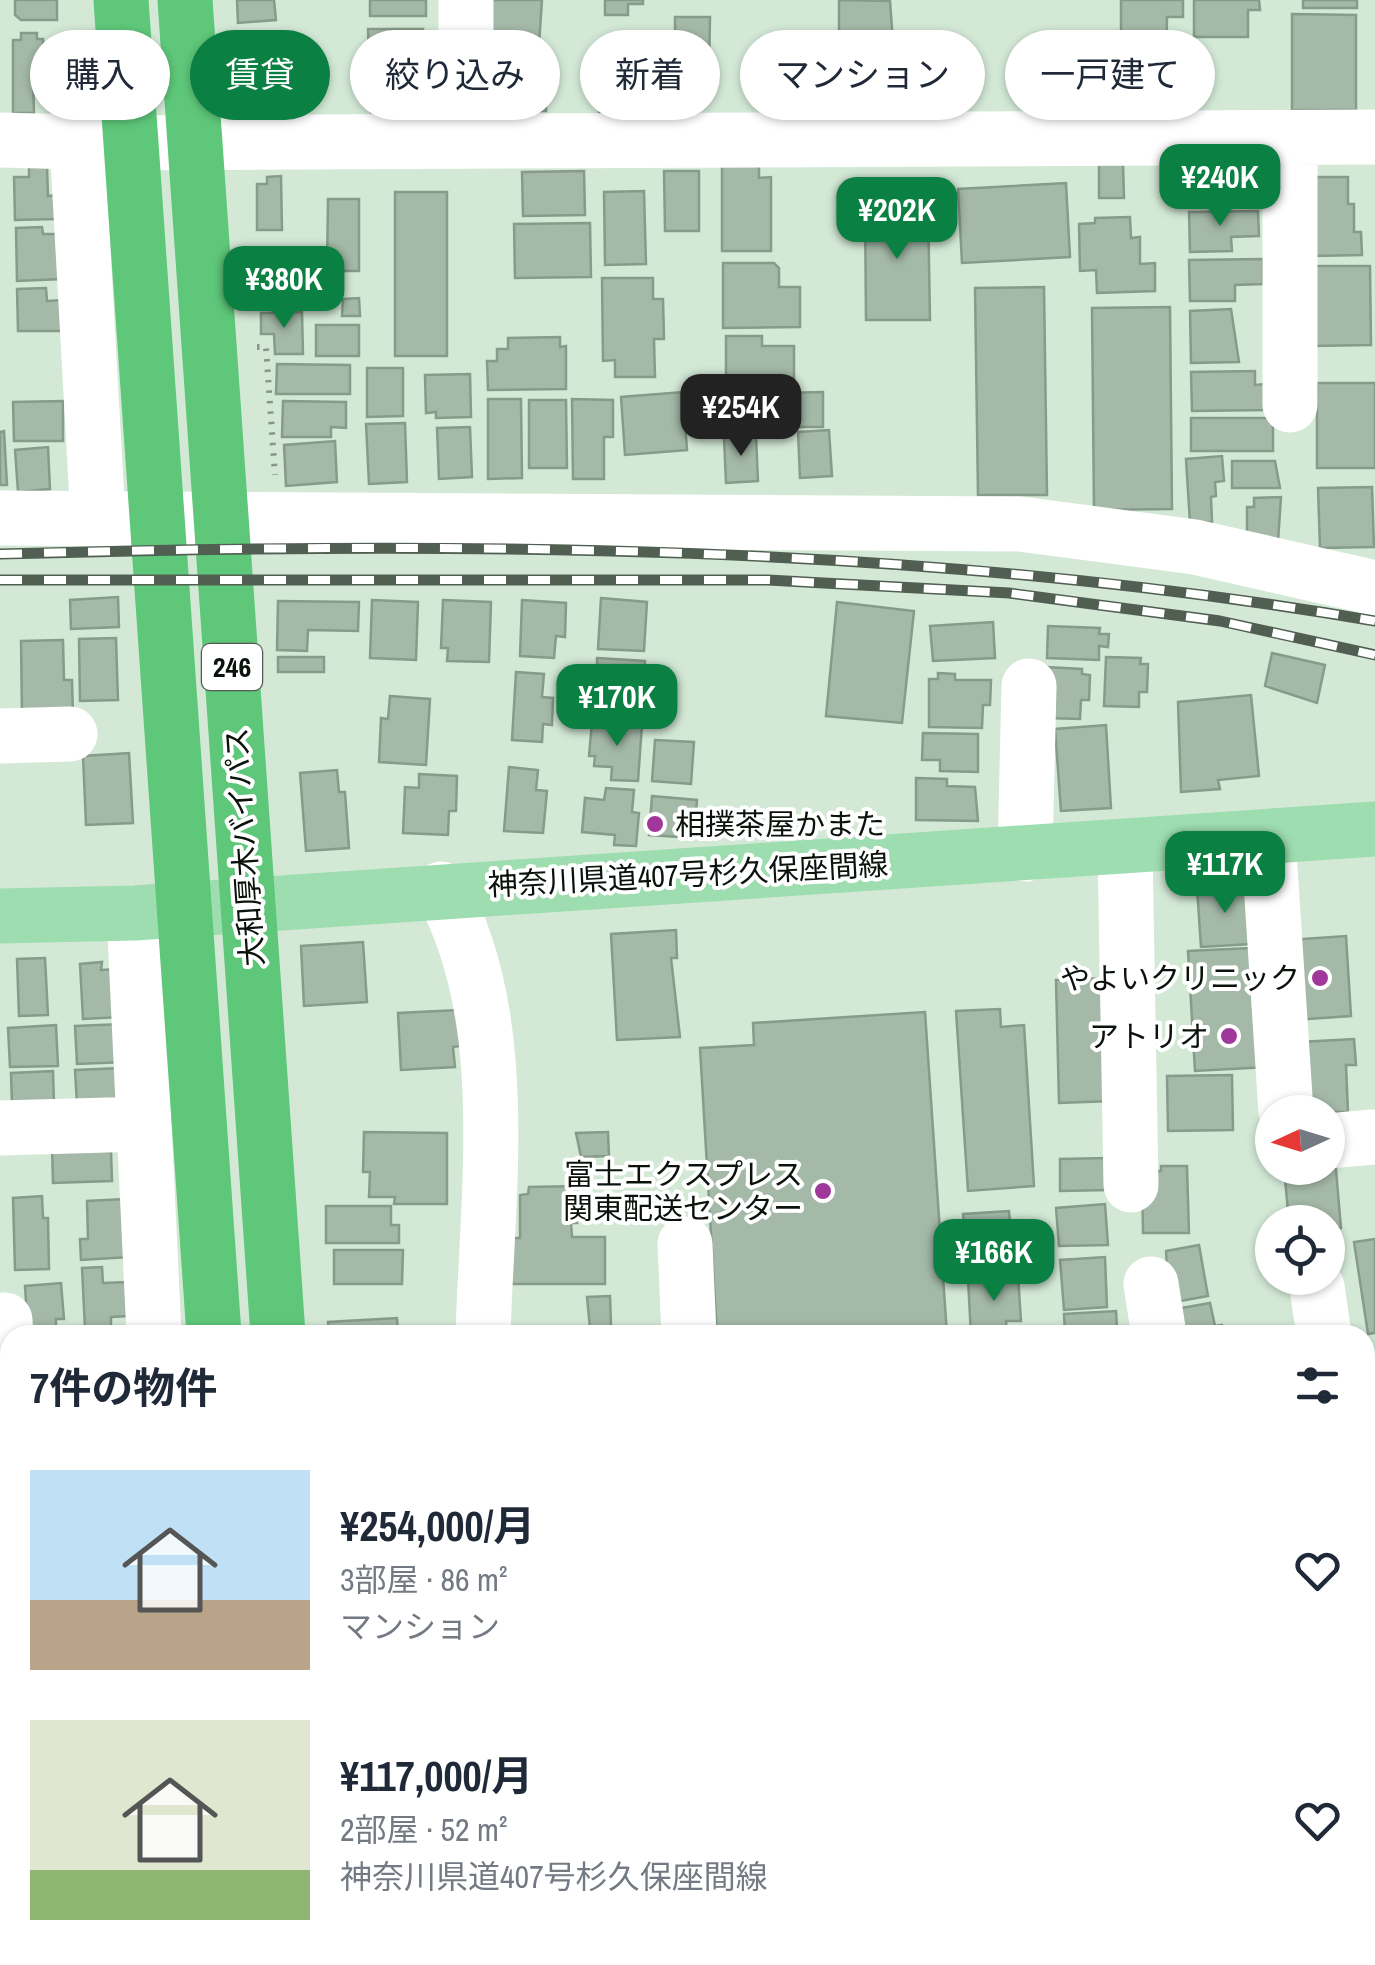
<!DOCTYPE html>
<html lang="ja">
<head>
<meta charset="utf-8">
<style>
  :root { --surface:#fff; --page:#f2f2f3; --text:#1f2937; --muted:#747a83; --accent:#0b8043 }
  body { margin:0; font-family:"Archivo Narrow","Noto Sans JP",sans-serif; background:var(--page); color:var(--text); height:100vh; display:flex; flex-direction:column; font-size:38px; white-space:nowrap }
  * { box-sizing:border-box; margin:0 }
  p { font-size:32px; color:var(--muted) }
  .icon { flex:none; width:55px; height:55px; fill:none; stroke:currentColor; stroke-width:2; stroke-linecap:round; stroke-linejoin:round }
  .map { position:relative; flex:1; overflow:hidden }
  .sheet { position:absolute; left:0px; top:1325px; width:1375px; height:640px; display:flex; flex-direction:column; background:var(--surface); border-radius:30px 30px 0 0; box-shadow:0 2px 8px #0004 }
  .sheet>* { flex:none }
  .hud { position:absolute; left:30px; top:30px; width:1315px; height:90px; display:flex; gap:20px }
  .needle { width:65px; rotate:266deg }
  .tools { position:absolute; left:1255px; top:1095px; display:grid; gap:20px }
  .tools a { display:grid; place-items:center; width:90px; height:90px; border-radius:50%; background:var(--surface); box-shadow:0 2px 8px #0004; font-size:50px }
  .price { position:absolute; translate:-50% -85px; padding:0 22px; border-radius:20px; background:var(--accent); color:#fff; font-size:32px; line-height:65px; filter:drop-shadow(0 2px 5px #0008) }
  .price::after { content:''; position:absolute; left:50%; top:60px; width:30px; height:22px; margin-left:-15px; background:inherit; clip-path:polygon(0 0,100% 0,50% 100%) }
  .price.active { background:#222; color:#fff }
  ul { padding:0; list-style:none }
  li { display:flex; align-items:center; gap:30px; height:250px; padding:0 30px }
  li span { display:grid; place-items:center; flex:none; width:280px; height:200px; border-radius:0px; color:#555 }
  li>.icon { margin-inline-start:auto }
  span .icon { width:120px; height:120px; fill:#fffc; stroke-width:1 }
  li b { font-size:42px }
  h2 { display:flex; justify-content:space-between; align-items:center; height:120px; padding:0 30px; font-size:42px }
  .chip { padding:0 35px; border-radius:45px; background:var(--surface); box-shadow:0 2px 8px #0004; font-size:35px; line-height:90px }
  .chip.active { background:var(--accent); color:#fff }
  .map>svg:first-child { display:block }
</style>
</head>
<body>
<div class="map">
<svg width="1375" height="1965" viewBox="0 0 1375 1965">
  <rect width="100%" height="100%" fill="#d3e9d6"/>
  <path fill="#a4b9a8" stroke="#869b89" stroke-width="2.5" d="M 15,0 L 57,0 L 57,20 L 21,20 L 15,15 Z
    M 237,0 L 274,0 L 276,20 L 238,23 Z
    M 370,0 L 426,0 L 426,16 L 370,16 Z
    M 486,0 L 542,0 L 539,44 L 486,44 Z
    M 605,0 L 643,0 L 643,4 L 628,4 L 628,15 L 605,15 Z
    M 839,0 L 890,1 L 895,69 L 839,68 Z
    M 1121,0 L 1183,0 L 1183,17 L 1167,17 L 1166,77 L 1121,76 Z
    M 1194,0 L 1259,0 L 1260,10 L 1248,10 L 1248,37 L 1194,37 Z
    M 1303,0 L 1357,0 L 1357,8 L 1303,8 Z
    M 1292,14 L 1356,15 L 1356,110 L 1292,110 Z
    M 675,17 L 710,17 L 709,73 L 698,73 L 698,88 L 675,88 Z
    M 368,29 L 423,29 L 423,63 L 369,64 Z
    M 270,32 L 274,88 L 244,91 L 240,34 Z
    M 21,33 L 37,33 L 37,39 L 43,39 L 44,76 L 33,76 L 34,113 L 13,113 L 13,40 L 21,40 Z
    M 599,44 L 634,44 L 634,114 L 599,114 Z
    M 482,55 L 546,55 L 546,111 L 482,111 Z
    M 385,68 L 415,68 L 415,112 L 371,112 L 371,73 L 384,74 Z
    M 722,161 L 759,161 L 759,178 L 771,177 L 771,251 L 722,251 Z
    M 1099,163 L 1123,163 L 1124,198 L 1099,198 Z
    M 29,167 L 47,167 L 48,196 L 58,195 L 58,219 L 15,220 L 14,177 L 29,177 Z
    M 1211,168 L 1255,168 L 1255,205 L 1190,206 L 1190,175 L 1210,174 Z
    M 584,171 L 585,215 L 523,216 L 522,172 Z
    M 664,171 L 699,171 L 699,231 L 665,231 Z
    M 281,176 L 282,230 L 257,230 L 257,184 L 267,184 L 267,177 Z
    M 1312,177 L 1348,177 L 1348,204 L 1354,204 L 1354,232 L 1361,232 L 1362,255 L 1313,256 Z
    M 1066,183 L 1070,257 L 962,263 L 958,189 Z
    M 644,191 L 646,264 L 605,265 L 604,192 Z
    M 395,192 L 447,192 L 447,356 L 395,356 Z
    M 328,199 L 359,199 L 359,271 L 327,271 Z
    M 928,204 L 930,320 L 866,320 L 865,205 Z
    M 1258,211 L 1259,236 L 1231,237 L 1232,251 L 1190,252 L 1189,212 Z
    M 1130,217 L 1131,238 L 1140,237 L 1140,264 L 1155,263 L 1155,291 L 1097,293 L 1096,270 L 1080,271 L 1079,224 L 1095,223 L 1095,218 Z
    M 590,223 L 591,277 L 515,278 L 514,224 Z
    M 42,227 L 43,234 L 62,234 L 63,279 L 17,281 L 16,228 Z
    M 254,251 L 287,251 L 288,285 L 283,285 L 282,294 L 255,294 Z
    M 1263,259 L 1263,284 L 1235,285 L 1235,301 L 1190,301 L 1189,260 Z
    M 723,263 L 774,263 L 779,268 L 779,287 L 800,287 L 800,327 L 723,328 Z
    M 1311,266 L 1370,266 L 1371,345 L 1311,346 Z
    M 602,278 L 653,278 L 653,299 L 663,299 L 664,339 L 654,339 L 655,377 L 615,377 L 615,360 L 603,361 Z
    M 1044,287 L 1047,495 L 978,495 L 975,288 Z
    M 46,288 L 47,301 L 63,300 L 63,331 L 18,331 L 17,289 Z
    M 359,298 L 360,316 L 342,316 L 343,299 Z
    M 1170,307 L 1172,509 L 1094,510 L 1092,308 Z
    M 1231,309 L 1239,362 L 1191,363 L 1190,311 Z
    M 302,312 L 303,354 L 275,354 L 274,334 L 261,334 L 261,313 Z
    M 316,325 L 359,325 L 359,356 L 316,356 Z
    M 726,336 L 762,336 L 762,346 L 794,346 L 794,382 L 726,382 Z
    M 560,337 L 560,347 L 566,346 L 566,389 L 488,390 L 487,361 L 497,361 L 497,349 L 508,349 L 508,338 Z
    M 277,364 L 350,365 L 350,394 L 276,394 Z
    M 367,368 L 403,368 L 403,416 L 367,417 Z
    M 1255,371 L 1255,385 L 1266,384 L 1267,410 L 1192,411 L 1191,372 Z
    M 470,374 L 471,417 L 436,418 L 436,412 L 426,413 L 425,375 Z
    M 1317,383 L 1375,383 L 1375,468 L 1317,468 Z
    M 683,392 L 687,450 L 625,455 L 621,397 Z
    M 765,392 L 766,428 L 721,429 L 720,397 Z
    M 823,392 L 823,427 L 781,427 L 780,393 Z
    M 488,399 L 521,399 L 522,478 L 488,479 Z
    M 572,399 L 613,400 L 613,437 L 604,437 L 604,479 L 573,479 Z
    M 529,400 L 566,400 L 567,468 L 529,468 Z
    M 63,401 L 63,441 L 14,441 L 13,402 Z
    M 283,401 L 346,402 L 346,428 L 331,427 L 331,437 L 282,437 Z
    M 1191,418 L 1273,418 L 1273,451 L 1191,451 Z
    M 405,423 L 407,482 L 369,484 L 366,424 Z
    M 470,427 L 472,477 L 439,479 L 437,428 Z
    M 829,430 L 832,476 L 800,478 L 798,432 Z
    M 4,431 L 7,485 L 0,485 L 0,432 Z
    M 756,436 L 758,481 L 726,483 L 724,438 Z
    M 335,441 L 337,482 L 286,486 L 284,445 Z
    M 48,447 L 50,489 L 18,492 L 15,450 Z
    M 1222,456 L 1224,481 L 1215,482 L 1216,496 L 1211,497 L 1212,522 L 1190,523 L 1186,459 Z
    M 1232,461 L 1275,461 L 1280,488 L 1232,488 Z
    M 1372,487 L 1374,547 L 1320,548 L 1318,488 Z
    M 1281,497 L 1278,542 L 1247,537 L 1247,507 L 1254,507 L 1254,498 Z
    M 118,597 L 119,627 L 71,629 L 70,600 Z
    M 601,598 L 647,602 L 644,651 L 598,649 Z
    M 372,600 L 418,602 L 416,660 L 370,658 Z
    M 443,600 L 491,602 L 489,662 L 447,661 L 448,648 L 441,648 Z
    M 522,600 L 566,603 L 565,637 L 556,636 L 554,658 L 520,656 Z
    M 278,601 L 359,602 L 358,631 L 308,630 L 307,651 L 277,650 Z
    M 837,602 L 914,611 L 902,723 L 826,716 Z
    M 993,622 L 995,658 L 933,661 L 930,626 Z
    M 1048,626 L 1100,628 L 1099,634 L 1109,634 L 1108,647 L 1099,646 L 1099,660 L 1047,658 Z
    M 116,638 L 118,700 L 80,701 L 79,639 Z
    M 63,640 L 64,680 L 72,680 L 73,714 L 22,715 L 21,641 Z
    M 1272,653 L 1325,665 L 1317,703 L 1265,686 Z
    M 278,657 L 324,657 L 324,672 L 278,672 Z
    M 1106,657 L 1141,658 L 1140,664 L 1148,664 L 1147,692 L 1139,692 L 1139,707 L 1104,706 Z
    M 597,658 L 645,661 L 641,716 L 619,715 L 619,703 L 598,701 Z
    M 1046,667 L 1082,669 L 1082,674 L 1090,675 L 1089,700 L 1081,700 L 1080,719 L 1045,718 Z
    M 516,672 L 544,674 L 542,697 L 553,698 L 552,725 L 543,724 L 542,742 L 512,740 Z
    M 938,673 L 955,674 L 955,680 L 991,680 L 990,705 L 983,705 L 982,728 L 929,727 L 929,679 L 938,679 Z
    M 1251,695 L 1259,776 L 1218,780 L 1220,789 L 1181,792 L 1178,702 Z
    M 390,696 L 430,699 L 426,765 L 379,762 L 381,718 L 388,719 Z
    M 592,722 L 642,725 L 638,781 L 611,780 L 612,767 L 594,766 L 595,756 L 589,756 Z
    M 1106,725 L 1111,808 L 1061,811 L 1055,729 Z
    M 923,733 L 978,734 L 978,772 L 940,771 L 940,760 L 922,760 Z
    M 655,740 L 694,742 L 691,784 L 652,781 Z
    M 129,753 L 133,823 L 86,825 L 83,756 Z
    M 509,767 L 538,770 L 536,790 L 547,791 L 543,833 L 504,831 Z
    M 337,770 L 339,792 L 345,792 L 349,848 L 306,851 L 300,773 Z
    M 419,774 L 457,776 L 456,811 L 449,811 L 448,835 L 403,833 L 405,787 L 419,788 Z
    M 916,778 L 947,779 L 947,786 L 975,787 L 978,821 L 916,820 Z
    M 606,788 L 634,790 L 632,812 L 639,813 L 636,846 L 614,845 L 615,835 L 582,832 L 585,798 L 604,800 Z
    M 652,796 L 697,800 L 694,838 L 649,835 Z
    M 1248,884 L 1252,944 L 1201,947 L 1197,888 Z
    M 676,930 L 677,958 L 671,958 L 680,1037 L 617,1040 L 611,934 Z
    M 1346,936 L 1351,1016 L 1294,1020 L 1289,940 Z
    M 363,942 L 367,1002 L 304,1006 L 301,946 Z
    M 1250,948 L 1267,1067 L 1195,1071 L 1188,951 Z
    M 45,958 L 48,1015 L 19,1016 L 17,959 Z
    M 102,962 L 101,970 L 118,969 L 121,1017 L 83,1019 L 80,964 Z
    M 1108,978 L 1112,1101 L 1059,1103 L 1056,980 Z
    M 1000,1009 L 1001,1027 L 1024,1025 L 1034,1186 L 968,1191 L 956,1011 Z
    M 458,1010 L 460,1046 L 453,1047 L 455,1067 L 401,1070 L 398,1013 Z
    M 925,1012 L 947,1335 L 717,1335 L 700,1048 L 754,1045 L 753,1023 Z
    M 123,1024 L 125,1062 L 77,1064 L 75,1026 Z
    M 56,1025 L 58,1066 L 10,1067 L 8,1028 Z
    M 1354,1039 L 1356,1065 L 1346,1065 L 1348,1112 L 1304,1112 L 1300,1042 Z
    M 120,1068 L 122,1104 L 77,1105 L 75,1070 Z
    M 53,1071 L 54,1104 L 12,1106 L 11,1073 Z
    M 1232,1075 L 1233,1130 L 1168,1131 L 1167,1076 Z
    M 364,1132 L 447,1133 L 447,1204 L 394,1204 L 395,1197 L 369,1197 L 370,1172 L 363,1172 Z
    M 608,1132 L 609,1156 L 581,1157 L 576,1133 Z
    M 52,1146 L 111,1152 L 112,1181 L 53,1183 Z
    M 1109,1158 L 1110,1190 L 1060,1191 L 1060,1159 Z
    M 1335,1158 L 1341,1228 L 1328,1229 L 1328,1222 L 1289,1222 L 1284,1168 L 1328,1168 Z
    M 1161,1166 L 1187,1166 L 1189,1233 L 1143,1233 L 1142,1171 L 1161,1171 Z
    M 577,1186 L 577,1223 L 571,1223 L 572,1237 L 605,1237 L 605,1284 L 504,1284 L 503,1238 L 520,1238 L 520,1195 L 528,1194 L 529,1187 Z
    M 42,1196 L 43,1218 L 48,1218 L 49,1269 L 15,1270 L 13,1198 Z
    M 125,1199 L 129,1257 L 81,1260 L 80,1239 L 88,1239 L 87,1201 Z
    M 1105,1204 L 1108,1245 L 1059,1246 L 1056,1208 Z
    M 326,1206 L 391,1206 L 391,1225 L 399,1225 L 399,1243 L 326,1243 Z
    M 1009,1211 L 1014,1270 L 968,1273 L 963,1214 Z
    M 1375,1239 L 1375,1333 L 1368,1334 L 1354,1242 Z
    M 1199,1245 L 1208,1296 L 1169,1303 L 1166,1251 Z
    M 334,1250 L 403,1250 L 402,1284 L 334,1284 Z
    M 1105,1257 L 1107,1307 L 1064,1310 L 1060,1260 Z
    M 102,1267 L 103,1283 L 127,1282 L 129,1316 L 111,1317 L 111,1327 L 85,1329 L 82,1268 Z
    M 1018,1275 L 1021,1321 L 1006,1321 L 1007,1335 L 971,1335 L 968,1279 Z
    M 61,1283 L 64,1319 L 56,1319 L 56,1335 L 28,1335 L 25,1286 Z
    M 610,1296 L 611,1326 L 590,1328 L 587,1297 Z
    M 1210,1303 L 1215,1326 L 1222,1325 L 1224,1335 L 1175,1335 L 1170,1310 Z
    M 1116,1311 L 1117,1327 L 1110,1328 L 1111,1335 L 1065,1335 L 1064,1314 Z
    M 397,1318 L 398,1335 L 329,1335 L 328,1322 Z
    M 1365,1582 L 1375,1582 L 1375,1631 L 1365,1631 Z
    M 1375,1642 L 1375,1674 L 1367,1674 L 1366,1643 Z
    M 0,1662 L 10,1663 L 10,1742 L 0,1741 Z
    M 1375,1681 L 1375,1718 L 1365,1718 L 1366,1682 Z
    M 1365,1749 L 1375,1750 L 1375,1819 L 1366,1818 Z
    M 0,1784 L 10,1784 L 10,1857 L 0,1856 Z
    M 1368,1826 L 1375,1827 L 1375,1872 L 1365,1871 Z
    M 1365,1878 L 1375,1878 L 1375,1965 L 1356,1963 L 1356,1955 L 1365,1955 L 1368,1939 L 1370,1902 L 1365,1902 Z
    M 373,1955 L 425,1955 L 425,1965 L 373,1965 Z
    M 496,1955 L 591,1955 L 591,1965 L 496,1965 Z
    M 617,1955 L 655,1955 L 654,1965 L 617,1965 Z
    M 667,1955 L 711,1955 L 712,1965 L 668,1965 Z
    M 722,1955 L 760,1955 L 761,1965 L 723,1965 Z
    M 786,1955 L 832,1955 L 833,1965 L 787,1965 Z
    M 1009,1955 L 1010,1965 L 952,1965 L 952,1957 Z
    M 1131,1955 L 1189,1955 L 1188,1965 L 1130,1965 Z
    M 912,1957 L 912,1965 L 848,1965 L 848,1961 Z"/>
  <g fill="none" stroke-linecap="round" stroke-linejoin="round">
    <path stroke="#869789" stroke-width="6" stroke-dasharray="2.5 8" stroke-linecap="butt" d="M 257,347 L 266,347 L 275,475"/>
    <path stroke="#fff" stroke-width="55" d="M 0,140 L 113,143 L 1375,137
      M 466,140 L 466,0
      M 77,142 L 98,519
      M 1290,405 L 1290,138
      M 0,518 L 1020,524 L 1195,547 L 1375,588
      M 0,736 L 70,734
      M 1268,837 L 1286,1112
      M 1125,849 L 1131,1185
      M 1025,854 L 1029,686
      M 441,889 C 513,1017 487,1193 483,1335
      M 134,913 L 154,1335
      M 0,1128 L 144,1124
      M 1328,1141 L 1373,1137
      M 685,1244 L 689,1335
      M 1151,1284 L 1159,1335
      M 1317,1287 L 1324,1335
      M 5,1320 L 10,1405
      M 1365,1560 L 1375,1559
      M 0,1627 L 10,1629
      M 448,1965 L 449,1955
      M 1326,1965 L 1326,1955"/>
    <path stroke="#9eddaf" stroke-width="55" d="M 0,916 L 134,913 L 1375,829"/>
    <path stroke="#5ec779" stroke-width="55" d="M 121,0 L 214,1335
      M 185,0 L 278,1335
      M 255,1955 L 256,1965
      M 319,1955 L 320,1965"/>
    <defs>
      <path id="rail" d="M 0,554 C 462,541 919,543 1375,621
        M 0,580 L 768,580 L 1009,593 L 1220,621 L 1375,655"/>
    </defs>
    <use href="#rail" stroke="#515e52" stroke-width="11"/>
    <use href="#rail" stroke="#fff" stroke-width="8" stroke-dasharray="22" stroke-linecap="butt"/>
  </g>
  <g fill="#a0379a" stroke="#fff" stroke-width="4">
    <circle cx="655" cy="824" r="10"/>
    <circle cx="1320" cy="978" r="10"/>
    <circle cx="1229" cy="1036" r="10"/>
    <circle cx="823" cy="1191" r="10"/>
  </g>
  <g text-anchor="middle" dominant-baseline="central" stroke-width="8" stroke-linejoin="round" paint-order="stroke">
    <rect fill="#fff" stroke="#545954" stroke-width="2.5" x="202" y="644" width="60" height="46" rx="8"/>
    <g font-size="28" font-weight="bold" fill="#0a120b">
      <text x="232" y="667">246</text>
    </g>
    <g font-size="30" fill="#0a120b" stroke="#fff" text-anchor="end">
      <text x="675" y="824" text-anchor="start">相撲茶屋かまた</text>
      <text x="1300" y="978">やよいクリニック</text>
      <text x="1209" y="1036">アトリオ</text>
      <text x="803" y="1174">富士エクスプレス<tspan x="803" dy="34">関東配送センター</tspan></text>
    </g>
    <g font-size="30" fill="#0a120b" stroke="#fff">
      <text transform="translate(244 847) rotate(-94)">大和厚木バイパス</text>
      <text transform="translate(688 874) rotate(-3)">神奈川県道407号杉久保座間線</text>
    </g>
  </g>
</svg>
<div class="tools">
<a><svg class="needle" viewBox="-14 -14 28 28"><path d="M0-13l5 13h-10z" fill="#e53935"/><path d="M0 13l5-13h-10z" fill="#747a83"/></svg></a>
<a><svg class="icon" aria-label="locate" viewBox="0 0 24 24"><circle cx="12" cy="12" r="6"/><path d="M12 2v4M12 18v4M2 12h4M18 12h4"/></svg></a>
</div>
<b class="price" style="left:1220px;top:229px">¥240K</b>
<b class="price" style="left:897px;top:262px">¥202K</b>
<b class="price" style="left:284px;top:331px">¥380K</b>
<b class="price active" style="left:741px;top:459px">¥254K</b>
<b class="price" style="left:617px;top:749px">¥170K</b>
<b class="price" style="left:1225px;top:916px">¥117K</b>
<b class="price" style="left:994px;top:1304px">¥166K</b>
<div class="hud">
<a class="chip">購入</a>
<a class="chip active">賃貸</a>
<a class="chip">絞り込み</a>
<a class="chip">新着</a>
<a class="chip">マンション</a>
<a class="chip">一戸建て</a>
</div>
<section class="sheet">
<h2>7件の物件<svg class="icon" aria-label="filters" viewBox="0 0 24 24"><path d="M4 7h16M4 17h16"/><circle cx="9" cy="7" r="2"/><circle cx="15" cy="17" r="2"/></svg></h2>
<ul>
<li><span style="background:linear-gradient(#bfe0f5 65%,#b9a48a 0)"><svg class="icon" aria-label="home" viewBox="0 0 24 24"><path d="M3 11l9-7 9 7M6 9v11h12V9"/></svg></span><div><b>¥254,000/月</b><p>3部屋 · 86 m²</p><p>マンション</p></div><svg class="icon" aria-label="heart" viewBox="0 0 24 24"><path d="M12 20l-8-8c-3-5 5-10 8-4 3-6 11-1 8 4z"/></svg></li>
<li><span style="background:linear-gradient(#dfe7d0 75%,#8fb573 0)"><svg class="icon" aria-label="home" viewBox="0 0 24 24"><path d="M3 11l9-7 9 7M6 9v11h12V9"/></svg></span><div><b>¥117,000/月</b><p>2部屋 · 52 m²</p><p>神奈川県道407号杉久保座間線</p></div><svg class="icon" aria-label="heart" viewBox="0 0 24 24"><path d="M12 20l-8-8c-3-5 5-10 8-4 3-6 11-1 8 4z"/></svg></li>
</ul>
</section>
</div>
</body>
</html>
